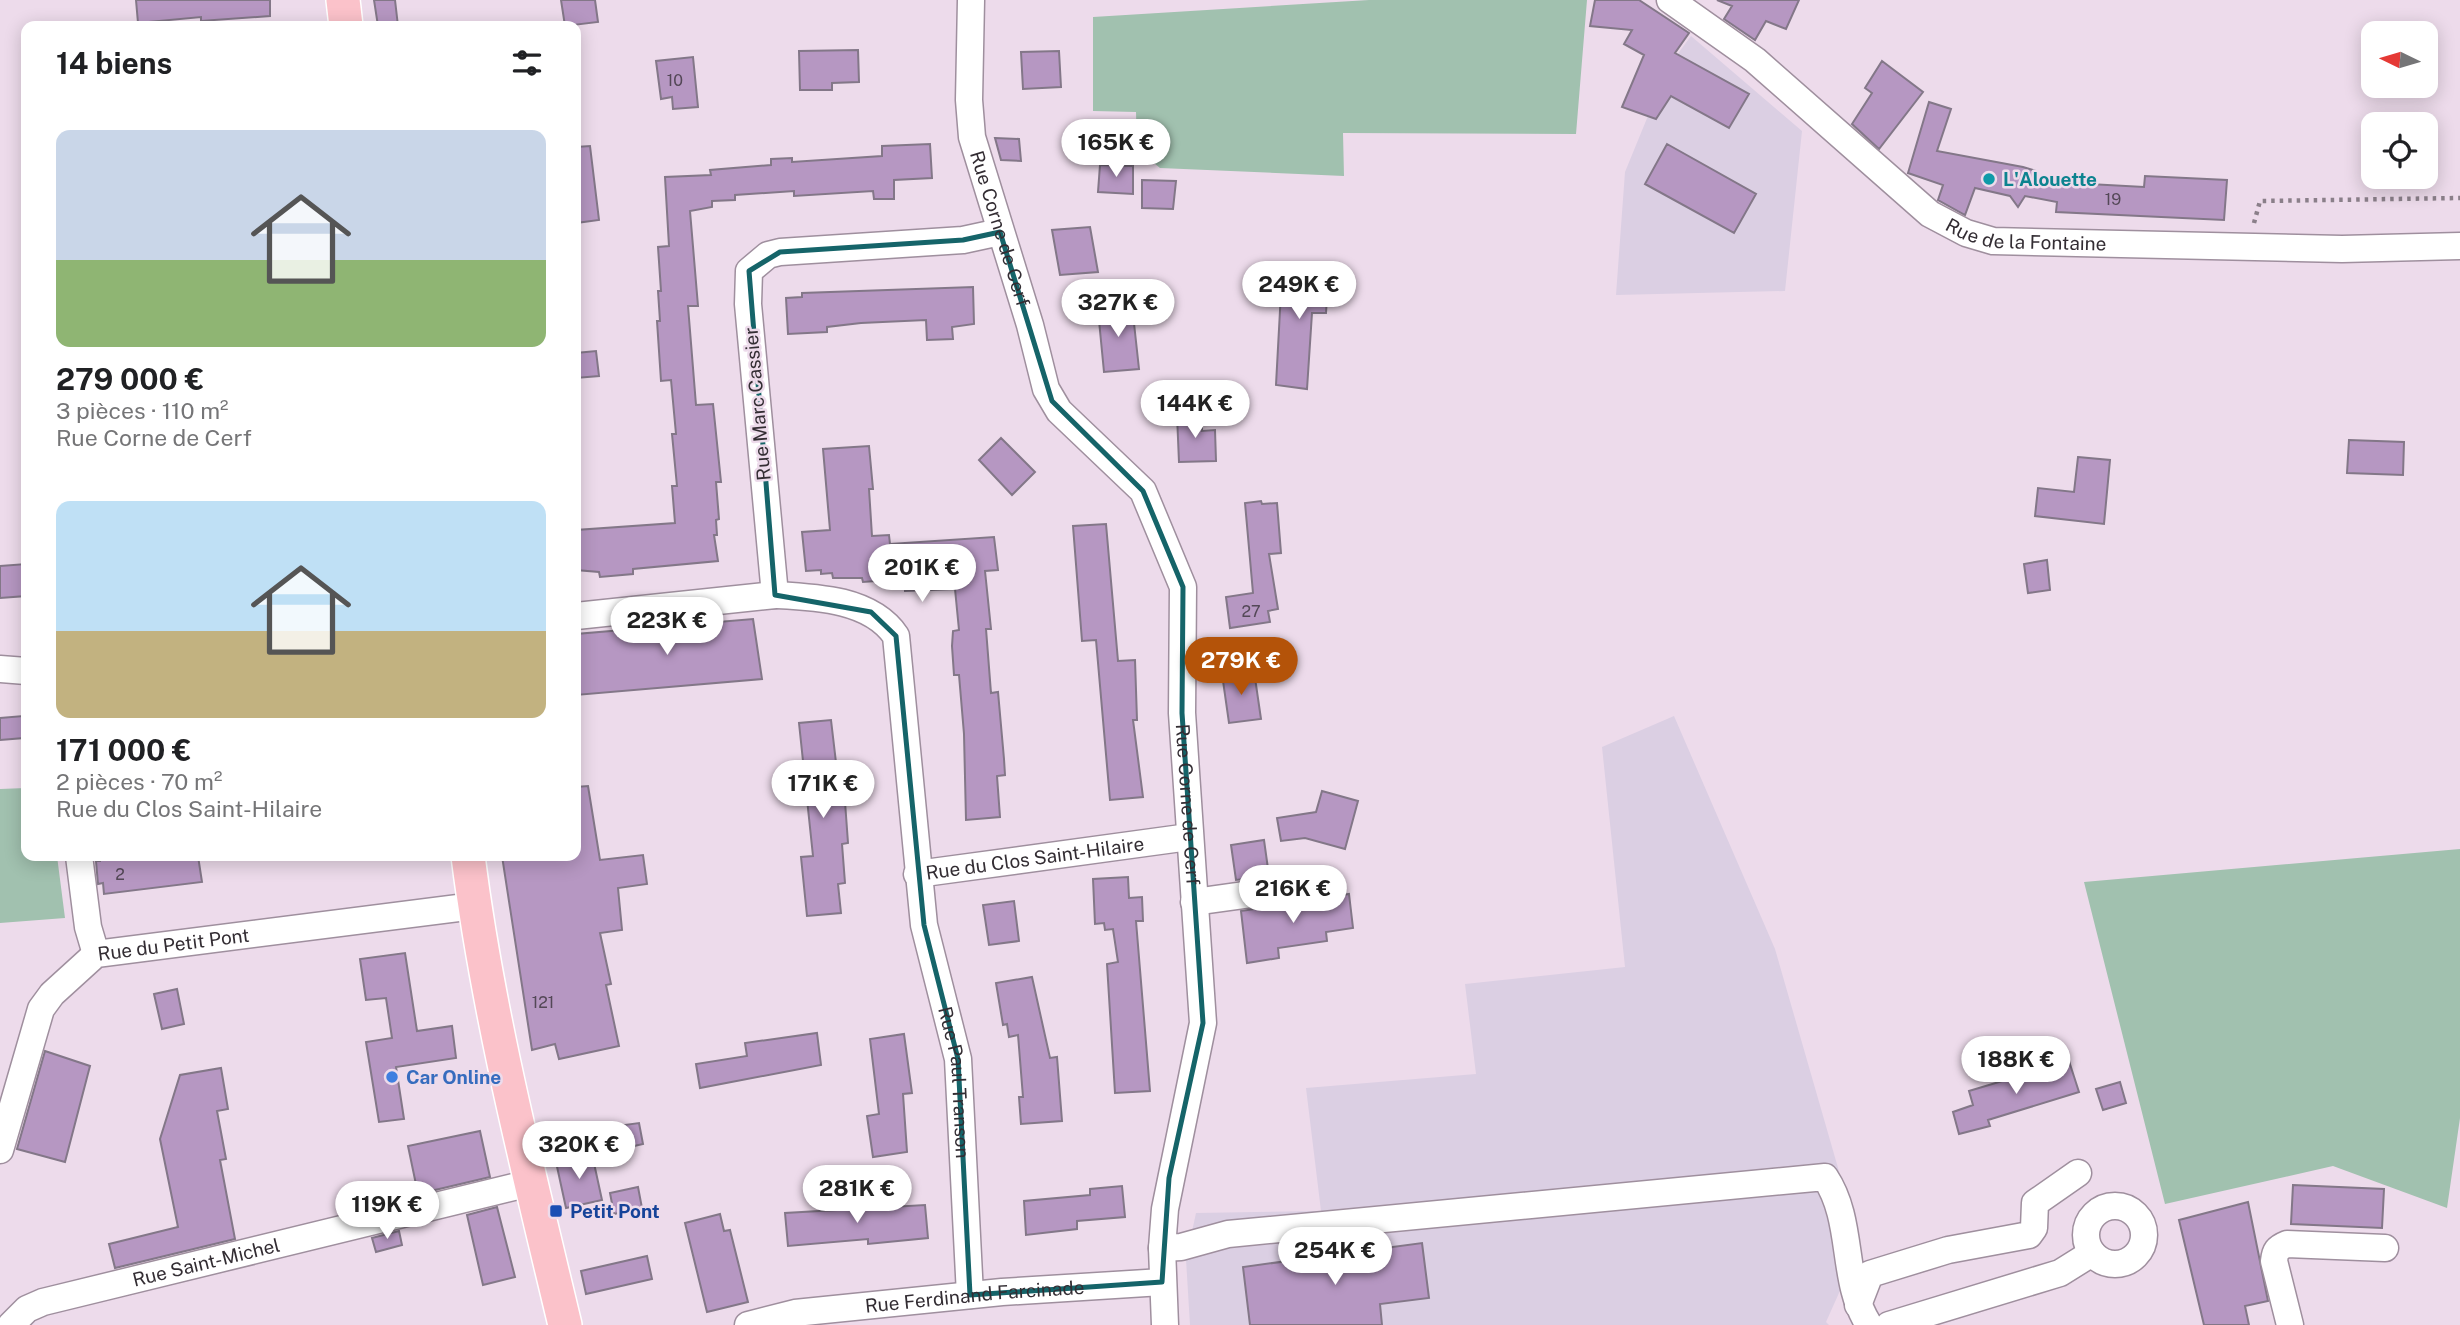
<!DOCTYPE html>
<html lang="fr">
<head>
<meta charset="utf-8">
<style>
  :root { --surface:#fff; --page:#f6f6f6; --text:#202124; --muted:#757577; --accent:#b45309 }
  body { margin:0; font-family:"Public Sans",sans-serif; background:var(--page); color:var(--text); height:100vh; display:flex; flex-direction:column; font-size:26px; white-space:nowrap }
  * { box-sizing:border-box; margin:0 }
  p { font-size:23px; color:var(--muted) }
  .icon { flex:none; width:38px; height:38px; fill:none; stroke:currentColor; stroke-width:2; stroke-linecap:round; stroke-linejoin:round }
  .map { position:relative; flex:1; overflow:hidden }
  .side { position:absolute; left:21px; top:21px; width:560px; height:840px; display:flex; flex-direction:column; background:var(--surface); border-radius:14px; box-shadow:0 4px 18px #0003 }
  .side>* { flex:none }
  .needle { width:46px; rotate:275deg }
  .controls { position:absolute; left:2361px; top:21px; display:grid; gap:14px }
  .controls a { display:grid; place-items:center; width:77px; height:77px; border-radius:14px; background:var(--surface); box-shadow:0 4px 18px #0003; font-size:35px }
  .price { position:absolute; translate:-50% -60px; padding:0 16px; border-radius:24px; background:#fff; color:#222; font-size:23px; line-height:46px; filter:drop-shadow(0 2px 4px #0008) }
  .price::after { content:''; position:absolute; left:50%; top:42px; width:21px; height:16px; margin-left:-10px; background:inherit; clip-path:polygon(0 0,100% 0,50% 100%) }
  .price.selected { background:var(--accent); color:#fff }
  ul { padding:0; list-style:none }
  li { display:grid; align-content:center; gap:14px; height:371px; padding:0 35px }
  li span { display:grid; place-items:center; height:217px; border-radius:14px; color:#555 }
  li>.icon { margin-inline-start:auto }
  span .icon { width:126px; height:126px; fill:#fffc; stroke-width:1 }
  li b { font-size:30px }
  h2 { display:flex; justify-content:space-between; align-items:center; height:84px; padding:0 35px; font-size:30px }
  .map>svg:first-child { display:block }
</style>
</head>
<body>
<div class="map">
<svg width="2460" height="1325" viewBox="0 0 2460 1325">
  <rect width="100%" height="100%" fill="#eddbeb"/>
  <path fill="#dbcfe3" d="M 1691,36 L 1802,131 L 1785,291 L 1616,295 L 1625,172 L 1668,67 Z
    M 1674,716 L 1775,949 L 1851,1213 L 1843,1284 L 1826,1322 L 1829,1325 L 1190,1325 L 1186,1259 L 1196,1213 L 1321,1211 L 1306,1088 L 1476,1074 L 1465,984 L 1625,967 L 1602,747 Z"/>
  <path fill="#a1c1af" d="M 1369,0 L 1587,0 L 1576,134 L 1343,133 L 1344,176 L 1160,168 L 1137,149 L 1136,112 L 1093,111 L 1093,17 Z
    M 26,788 L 26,856 L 57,856 L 65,918 L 0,923 L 0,789 Z
    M 2460,849 L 2460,1118 L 2447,1208 L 2333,1166 L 2165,1204 L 2084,882 Z"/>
  <path fill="#b697c2" stroke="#837788" stroke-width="2" d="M 136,0 L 270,0 L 270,16 L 201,21 L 201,17 L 138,23 Z
    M 374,0 L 395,0 L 398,26 L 378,26 Z
    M 561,0 L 595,0 L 598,22 L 565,26 Z
    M 1595,0 L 1639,0 L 1689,33 L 1675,53 L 1749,94 L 1729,128 L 1671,96 L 1656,119 L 1622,107 L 1644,55 L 1624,44 L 1632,30 L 1590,26 Z
    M 1717,0 L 1799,0 L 1786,29 L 1766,21 L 1755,40 L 1724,19 L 1732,6 Z
    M 858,50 L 859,82 L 832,83 L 832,90 L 800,90 L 799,51 Z
    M 1059,51 L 1061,87 L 1023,89 L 1021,52 Z
    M 693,57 L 698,107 L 673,109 L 672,97 L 661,99 L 656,61 Z
    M 1882,61 L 1923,92 L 1879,149 L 1852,124 L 1872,93 L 1865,88 Z
    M 1929,102 L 1951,109 L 1937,151 L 2023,167 L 2036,171 L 2034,181 L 2144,187 L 2145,176 L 2227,180 L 2224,220 L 2056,212 L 2057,202 L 2025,196 L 2018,207 L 2010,196 L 1975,188 L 1965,215 L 1938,200 L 1943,185 L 1908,173 Z
    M 995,138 L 1019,139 L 1021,161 L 1001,160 Z
    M 930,144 L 932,178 L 894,180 L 894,199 L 874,199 L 873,191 L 794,196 L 794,191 L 735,195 L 735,200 L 712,201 L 712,207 L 690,211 L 698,306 L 688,306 L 696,405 L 713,404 L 721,482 L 716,482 L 719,519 L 716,520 L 717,535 L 714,535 L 718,561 L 633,569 L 633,574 L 600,577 L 599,572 L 576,570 L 576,530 L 675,523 L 672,486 L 677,486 L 672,434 L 676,434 L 671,380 L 661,381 L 657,321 L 660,321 L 658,291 L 661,291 L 658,247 L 669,246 L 665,177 L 711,175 L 710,170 L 771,165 L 771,159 L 792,158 L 792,162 L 882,156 L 882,146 Z
    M 1667,144 L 1756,194 L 1734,233 L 1645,184 Z
    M 590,146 L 599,220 L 576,223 L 576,147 Z
    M 1100,165 L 1133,166 L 1133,194 L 1098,192 Z
    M 1142,180 L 1176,181 L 1173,209 L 1142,208 Z
    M 1090,227 L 1098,272 L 1060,275 L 1052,230 Z
    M 1286,263 L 1329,265 L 1326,313 L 1312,313 L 1307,389 L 1276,385 L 1281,292 L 1285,293 Z
    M 973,287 L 974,324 L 952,327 L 953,339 L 927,340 L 926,320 L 861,323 L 827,327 L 827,332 L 788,334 L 786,298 L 802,297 L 802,293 Z
    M 1132,305 L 1139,369 L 1104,372 L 1098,310 Z
    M 596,351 L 599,376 L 576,378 L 576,353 Z
    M 1202,414 L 1202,431 L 1215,430 L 1216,461 L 1179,462 L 1177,415 Z
    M 1001,438 L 1035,472 L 1012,495 L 979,460 Z
    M 2349,440 L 2404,442 L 2403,475 L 2347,473 Z
    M 869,446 L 873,489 L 869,489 L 872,536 L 889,535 L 890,544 L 994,537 L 998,570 L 985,571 L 991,629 L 986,629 L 991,693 L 998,692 L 1004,759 L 1005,775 L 997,776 L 1000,817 L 966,820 L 964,734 L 959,675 L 954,675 L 952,646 L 953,631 L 959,630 L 955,589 L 905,591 L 905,589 L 876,581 L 863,582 L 862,578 L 833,578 L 832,573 L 821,574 L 821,570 L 806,571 L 802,532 L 830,530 L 823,449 Z
    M 2078,457 L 2110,460 L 2104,524 L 2035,516 L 2038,488 L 2074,492 Z
    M 1261,501 L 1262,504 L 1277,503 L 1281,553 L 1269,554 L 1278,609 L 1268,611 L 1270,622 L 1230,628 L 1226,597 L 1253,593 L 1245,503 Z
    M 1106,524 L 1118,661 L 1135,660 L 1137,720 L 1133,720 L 1143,797 L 1110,800 L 1096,640 L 1082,641 L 1073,526 Z
    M 2047,560 L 2050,590 L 2028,593 L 2024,564 Z
    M 26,564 L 26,596 L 0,598 L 0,566 Z
    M 753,619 L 762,679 L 576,695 L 576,634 Z
    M 1254,671 L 1261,719 L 1229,723 L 1222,674 Z
    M 23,716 L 24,738 L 0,740 L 0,718 Z
    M 831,720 L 839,788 L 844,788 L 848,843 L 842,844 L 845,883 L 838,884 L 841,913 L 807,916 L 801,857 L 813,856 L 799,723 Z
    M 588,786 L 600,860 L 643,855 L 647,884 L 618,888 L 622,930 L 600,933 L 611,984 L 606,985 L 619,1046 L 559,1059 L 555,1044 L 532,1050 L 502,856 L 576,856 L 576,787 Z
    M 1322,791 L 1358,801 L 1345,849 L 1305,838 L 1281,841 L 1277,818 L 1316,812 Z
    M 1264,840 L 1269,876 L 1236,880 L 1231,845 Z
    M 100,856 L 198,856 L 202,882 L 104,894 L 103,883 L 98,884 L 96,861 L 100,861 Z
    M 1128,877 L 1129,898 L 1142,897 L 1143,921 L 1136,921 L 1150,1091 L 1115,1093 L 1107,964 L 1118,962 L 1113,929 L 1105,930 L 1104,923 L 1095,924 L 1093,879 Z
    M 1349,894 L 1353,928 L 1326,932 L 1327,941 L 1278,948 L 1279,958 L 1247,963 L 1241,911 Z
    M 1014,901 L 1019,941 L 989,945 L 983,905 Z
    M 405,953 L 417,1031 L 452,1026 L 456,1058 L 396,1067 L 404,1119 L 379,1122 L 366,1042 L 392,1038 L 386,998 L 366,1000 L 360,959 Z
    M 1032,977 L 1050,1058 L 1057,1057 L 1062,1121 L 1021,1124 L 1019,1097 L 1023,1097 L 1018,1035 L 1009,1037 L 1007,1024 L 1003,1025 L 996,983 Z
    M 177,989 L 184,1024 L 162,1029 L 154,994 Z
    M 817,1033 L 821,1065 L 700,1088 L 696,1064 L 747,1056 L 745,1043 Z
    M 904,1034 L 912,1093 L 903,1094 L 907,1152 L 873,1157 L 867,1116 L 879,1114 L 870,1039 Z
    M 45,1051 L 90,1066 L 65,1162 L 17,1149 Z
    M 2069,1061 L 2079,1092 L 1988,1120 L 1990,1126 L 1959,1134 L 1953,1112 L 1973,1105 L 1969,1091 Z
    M 221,1068 L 228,1109 L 217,1111 L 226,1159 L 220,1160 L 235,1239 L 115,1268 L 109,1244 L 178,1227 L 160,1139 L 180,1075 Z
    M 2120,1082 L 2126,1103 L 2103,1110 L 2096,1089 Z
    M 639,1123 L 643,1144 L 621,1149 L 617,1126 Z
    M 480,1131 L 490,1177 L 418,1194 L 408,1146 Z
    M 592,1154 L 602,1200 L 566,1208 L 556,1162 Z
    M 2293,1185 L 2384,1189 L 2382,1228 L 2291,1224 Z
    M 1122,1186 L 1125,1217 L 1077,1221 L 1077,1229 L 1026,1235 L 1024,1201 L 1090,1195 L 1090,1189 Z
    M 638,1187 L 642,1208 L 614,1214 L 610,1193 Z
    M 2248,1202 L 2268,1301 L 2245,1306 L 2249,1325 L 2204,1325 L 2179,1220 Z
    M 925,1205 L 928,1238 L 868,1244 L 868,1239 L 788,1246 L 785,1213 Z
    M 497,1207 L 515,1277 L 483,1285 L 467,1215 Z
    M 720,1214 L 724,1231 L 730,1230 L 748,1302 L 707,1312 L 685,1223 Z
    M 399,1231 L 402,1245 L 376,1252 L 372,1238 Z
    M 1422,1243 L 1429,1298 L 1380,1304 L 1382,1325 L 1250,1325 L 1243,1267 Z
    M 647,1256 L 652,1279 L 586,1294 L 581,1271 Z"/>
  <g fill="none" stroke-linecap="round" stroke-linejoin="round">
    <defs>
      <g id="minor">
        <path id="s1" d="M 971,0 L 969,100 L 972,137 L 1030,325 L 1046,389 L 1059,411 L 1143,491 L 1183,587 L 1182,713 L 1203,1023 L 1165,1209 L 1162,1248 L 1165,1325"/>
        <path id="s2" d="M 1670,0 L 1755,60 L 1930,214 L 1966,233 L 1993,241 L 2342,249 L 2460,246"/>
        <path d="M 775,595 L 748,304 L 749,271 L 768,255 L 780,252 L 963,240 L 1000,232"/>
        <path id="s3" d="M 576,616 L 775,595 C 816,597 871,599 896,636 L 924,925 L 958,1059 L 970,1295"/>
        <path d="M 0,669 L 26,671"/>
        <path d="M 79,856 L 88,927 L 96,954"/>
        <path id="s4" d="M 917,874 L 1189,837"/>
        <path d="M 1194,902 L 1330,883"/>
        <path id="s5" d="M 0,1150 L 41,1009 L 52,994 L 96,954 L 474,906"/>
        <circle cx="2115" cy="1235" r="29"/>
        <path d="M 1162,1248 L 1181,1247 L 1228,1234 L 1825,1177 C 1855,1222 1840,1280 1869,1325"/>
        <path d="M 1858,1305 L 1870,1274 L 1948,1250 L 2029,1235 L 2034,1228 L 2035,1203 L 2078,1173"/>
        <path id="s6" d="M 11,1325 L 27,1309 L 43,1302 L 530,1183"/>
        <path id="s7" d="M 748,1325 L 795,1313 L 1002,1292 L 1162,1282"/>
        <path d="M 1889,1325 L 2060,1273 L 2092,1253"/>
        <path d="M 2290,1325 L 2274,1261 C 2275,1251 2277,1248 2287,1244 L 2385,1248"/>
      </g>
      <path id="major" d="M 343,0 L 346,26
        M 468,856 C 488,1014 528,1170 565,1325"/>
    </defs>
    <use href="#minor" stroke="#9f8f9e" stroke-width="29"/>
    <use href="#major" stroke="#fff" stroke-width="36"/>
    <path stroke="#8a7f89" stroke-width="4.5" stroke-dasharray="3.5 5" stroke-linecap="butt" d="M 2254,223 L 2260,201 L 2460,198"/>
    <use href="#minor" stroke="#fff" stroke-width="26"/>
    <use href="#major" stroke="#fbc2ca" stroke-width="33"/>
  </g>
  <path fill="none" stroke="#156469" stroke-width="5" stroke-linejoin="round" d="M 1000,232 L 1052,401 L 1143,491 L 1183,587 L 1182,713 L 1203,1023 L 1169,1178 L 1162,1282 L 970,1295 L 958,1059 L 924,925 L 896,636 L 871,612 L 775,595 L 749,271 L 780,252 L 963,240 Z"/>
  <circle fill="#0f9aa8" stroke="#eddbeb" stroke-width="2.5" cx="1989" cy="179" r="7"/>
  <circle fill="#3f7fe0" stroke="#eddbeb" stroke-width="2.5" cx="392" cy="1077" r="7"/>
  <rect fill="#1a4fb4" stroke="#eddbeb" stroke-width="2.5" x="549" y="1204" width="14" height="14" rx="3.5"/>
  <g text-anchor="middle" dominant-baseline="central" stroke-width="5" stroke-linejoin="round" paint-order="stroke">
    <g font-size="16" fill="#544857">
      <text x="675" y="80">10</text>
      <text x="2113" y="199">19</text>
      <text x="1251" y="611">27</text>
      <text x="120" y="874">2</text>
      <text x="543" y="1002">121</text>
    </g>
    <g font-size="19" font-weight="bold" fill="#0d838f" stroke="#eddbeb" text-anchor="start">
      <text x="2003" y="179">L'Alouette</text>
    </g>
    <g font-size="19" fill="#332d33" stroke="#eddbeb">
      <text stroke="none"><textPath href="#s1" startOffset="233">Rue Corne de Cerf</textPath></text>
      <text stroke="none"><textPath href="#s2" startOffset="438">Rue de la Fontaine</textPath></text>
      <text transform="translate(757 404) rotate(-95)">Rue Marc Cassier</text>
      <text stroke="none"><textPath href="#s1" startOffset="863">Rue Corne de Cerf</textPath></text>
      <text stroke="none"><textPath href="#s4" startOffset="119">Rue du Clos Saint-Hilaire</textPath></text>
      <text stroke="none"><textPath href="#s5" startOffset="303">Rue du Petit Pont</textPath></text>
      <text stroke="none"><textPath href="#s3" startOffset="784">Rue Paul Transon</textPath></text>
      <text stroke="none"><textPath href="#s6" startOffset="208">Rue Saint-Michel</textPath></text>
      <text stroke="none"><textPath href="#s7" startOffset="229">Rue Ferdinand Farcinade</textPath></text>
    </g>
    <g font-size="19" font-weight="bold" fill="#366cbe" stroke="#eddbeb" text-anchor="start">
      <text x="406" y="1077">Car Online</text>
    </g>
    <g font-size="19" font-weight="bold" fill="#164399" stroke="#eddbeb" text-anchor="start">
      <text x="570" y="1211">Petit Pont</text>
    </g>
  </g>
</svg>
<div class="controls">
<a><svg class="needle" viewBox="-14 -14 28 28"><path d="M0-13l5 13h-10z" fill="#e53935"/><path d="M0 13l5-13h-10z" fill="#757577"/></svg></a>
<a><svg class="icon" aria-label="locate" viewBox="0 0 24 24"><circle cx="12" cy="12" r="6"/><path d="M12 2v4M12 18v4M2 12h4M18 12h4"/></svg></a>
</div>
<b class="price" style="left:1116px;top:179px">165K €</b>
<b class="price" style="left:1299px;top:321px">249K €</b>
<b class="price" style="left:1118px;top:339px">327K €</b>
<b class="price" style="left:1195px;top:440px">144K €</b>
<b class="price" style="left:922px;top:604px">201K €</b>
<b class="price" style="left:667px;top:657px">223K €</b>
<b class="price selected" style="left:1241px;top:697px">279K €</b>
<b class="price" style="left:823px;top:820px">171K €</b>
<b class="price" style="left:1293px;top:925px">216K €</b>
<b class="price" style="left:2016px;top:1096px">188K €</b>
<b class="price" style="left:579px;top:1181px">320K €</b>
<b class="price" style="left:857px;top:1225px">281K €</b>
<b class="price" style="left:387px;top:1241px">119K €</b>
<b class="price" style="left:1335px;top:1287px">254K €</b>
<section class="side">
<h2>14 biens<svg class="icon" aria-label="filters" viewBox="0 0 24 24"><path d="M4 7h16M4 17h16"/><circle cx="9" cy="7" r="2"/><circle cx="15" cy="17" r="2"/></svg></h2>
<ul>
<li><span style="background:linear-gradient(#c9d6e8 60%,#8fb573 0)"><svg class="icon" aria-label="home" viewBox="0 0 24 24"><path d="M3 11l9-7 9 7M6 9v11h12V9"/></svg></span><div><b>279 000 €</b><p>3 pièces · 110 m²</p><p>Rue Corne de Cerf</p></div></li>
<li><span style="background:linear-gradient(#bfe0f5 60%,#c2b280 0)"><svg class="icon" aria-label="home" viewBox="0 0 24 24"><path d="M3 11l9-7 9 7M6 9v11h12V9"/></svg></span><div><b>171 000 €</b><p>2 pièces · 70 m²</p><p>Rue du Clos Saint-Hilaire</p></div></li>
</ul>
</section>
</div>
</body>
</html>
